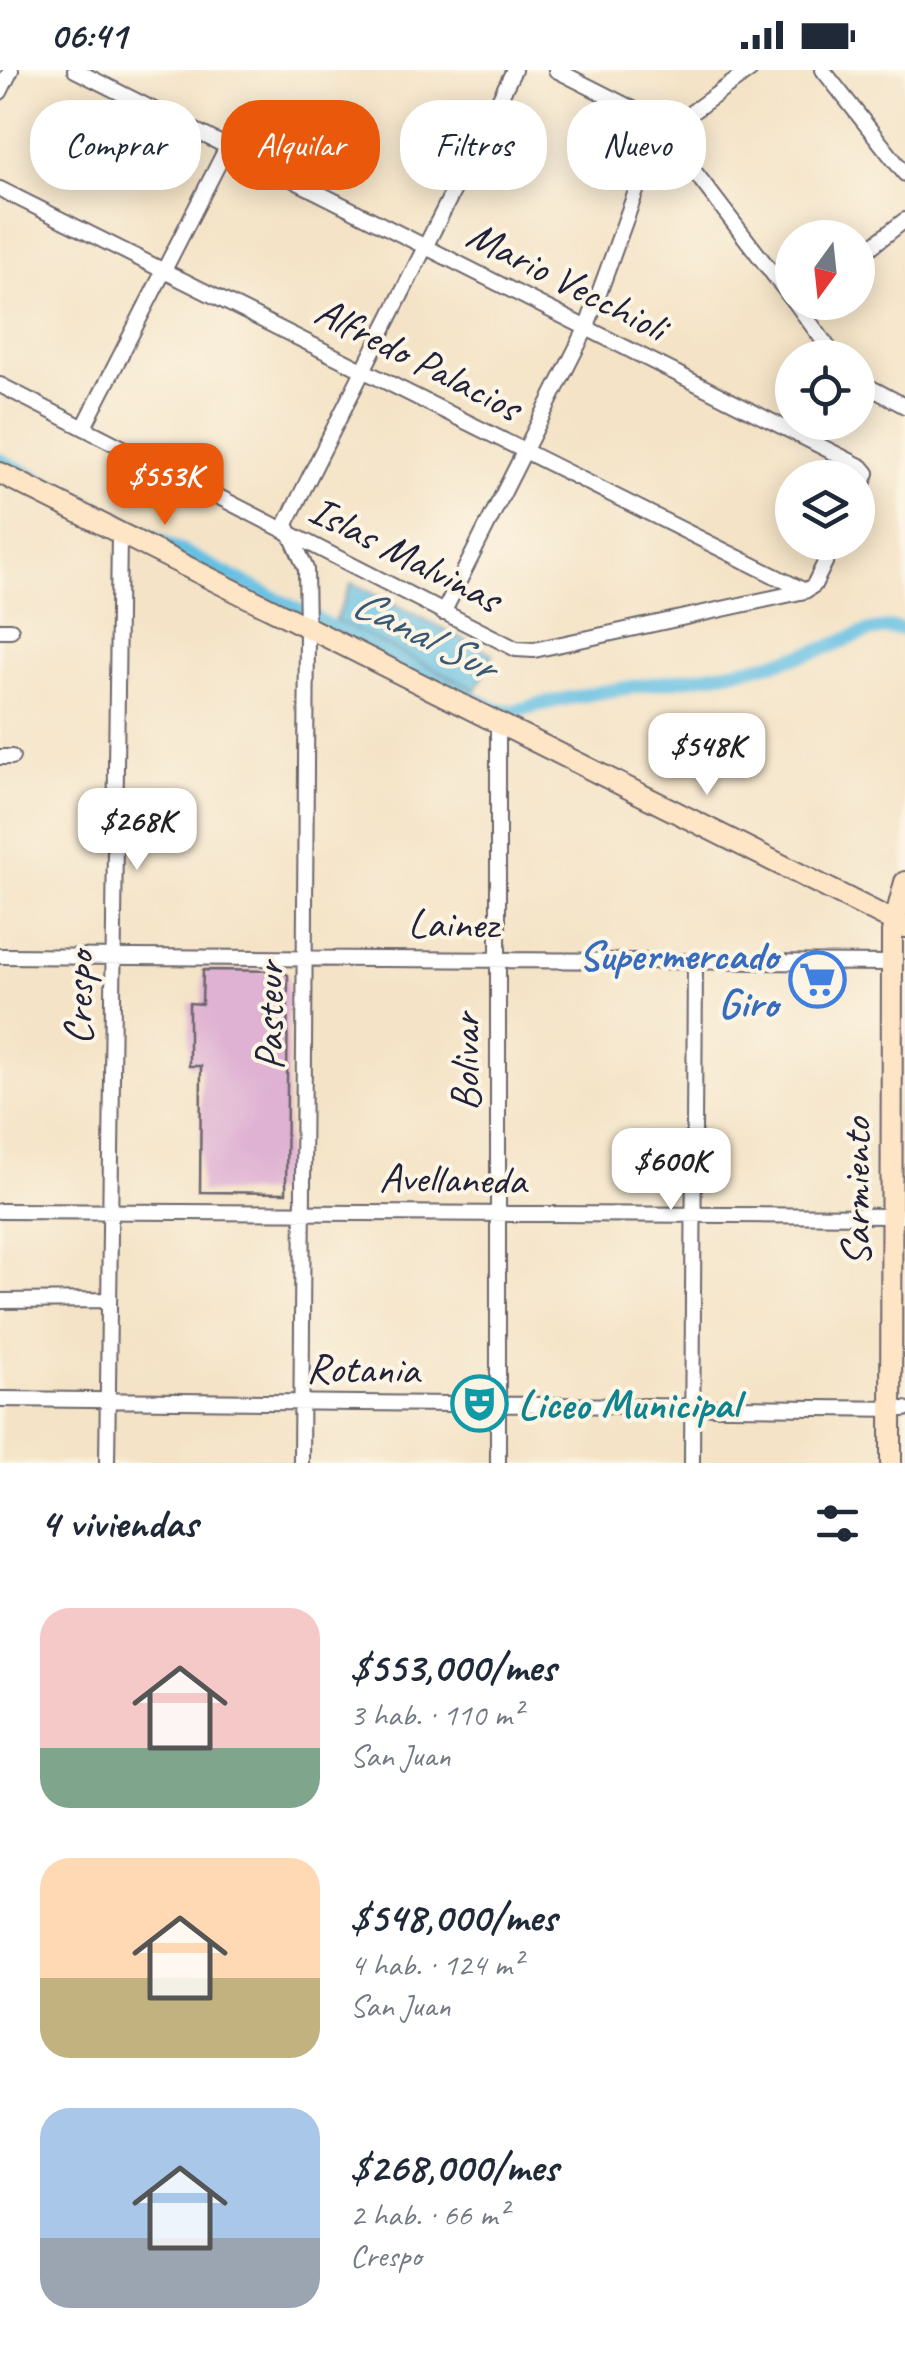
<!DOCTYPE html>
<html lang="es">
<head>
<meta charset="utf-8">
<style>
  :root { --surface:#fff; --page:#f6f6f7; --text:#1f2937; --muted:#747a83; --accent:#ea580c }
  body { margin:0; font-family:Caveat,sans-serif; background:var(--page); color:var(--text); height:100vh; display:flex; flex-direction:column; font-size:38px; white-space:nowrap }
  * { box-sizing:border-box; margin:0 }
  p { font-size:32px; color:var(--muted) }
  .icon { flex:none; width:55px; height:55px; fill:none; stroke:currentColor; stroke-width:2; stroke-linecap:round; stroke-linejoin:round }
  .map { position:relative; height:1393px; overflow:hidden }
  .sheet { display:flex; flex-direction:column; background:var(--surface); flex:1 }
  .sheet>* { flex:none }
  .banner { position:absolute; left:30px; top:30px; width:845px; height:90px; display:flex; gap:20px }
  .needle { width:65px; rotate:195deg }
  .fabs { position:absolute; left:775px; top:150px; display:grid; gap:20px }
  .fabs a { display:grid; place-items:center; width:100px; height:100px; border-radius:50%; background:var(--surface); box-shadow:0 5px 25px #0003; font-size:50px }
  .price { position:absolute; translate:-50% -85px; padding:0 22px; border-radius:20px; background:#fff; color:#222; font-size:32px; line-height:65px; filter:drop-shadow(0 2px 5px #0008) }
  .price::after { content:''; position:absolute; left:50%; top:60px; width:30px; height:22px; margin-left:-15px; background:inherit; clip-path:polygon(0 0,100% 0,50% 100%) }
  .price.selected { background:var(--accent); color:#fff }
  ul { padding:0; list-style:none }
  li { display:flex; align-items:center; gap:30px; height:250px; padding:0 40px }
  li span { display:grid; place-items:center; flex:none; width:280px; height:200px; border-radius:30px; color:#555 }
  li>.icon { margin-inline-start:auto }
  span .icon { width:120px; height:120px; fill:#fffc; stroke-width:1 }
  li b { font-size:42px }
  h2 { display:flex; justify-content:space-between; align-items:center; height:120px; padding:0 40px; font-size:42px }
  .tag { padding:0 35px; border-radius:40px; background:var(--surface); box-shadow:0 5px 25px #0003; font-size:35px; line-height:90px }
  .tag.selected { background:var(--accent); color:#fff }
  .status { display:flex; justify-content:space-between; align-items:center; height:70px; padding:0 50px; background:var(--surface); direction:ltr }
  .status svg { height:28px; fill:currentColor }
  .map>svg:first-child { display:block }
</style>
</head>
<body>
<div class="status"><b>06:41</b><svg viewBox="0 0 49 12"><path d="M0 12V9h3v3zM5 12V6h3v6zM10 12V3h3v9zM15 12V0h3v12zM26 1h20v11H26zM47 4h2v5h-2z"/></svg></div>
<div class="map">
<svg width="905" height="1393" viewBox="0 0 905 1393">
  <rect width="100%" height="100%" fill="#fcf5e5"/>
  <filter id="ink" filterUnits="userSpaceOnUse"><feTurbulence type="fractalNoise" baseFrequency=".01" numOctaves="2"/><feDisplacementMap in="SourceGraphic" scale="20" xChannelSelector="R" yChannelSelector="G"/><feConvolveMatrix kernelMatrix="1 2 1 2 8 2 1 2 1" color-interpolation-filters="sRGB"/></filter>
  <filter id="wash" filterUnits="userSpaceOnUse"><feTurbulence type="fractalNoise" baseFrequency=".0048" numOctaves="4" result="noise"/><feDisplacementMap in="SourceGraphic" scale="40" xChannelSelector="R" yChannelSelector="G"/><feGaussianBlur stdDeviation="2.25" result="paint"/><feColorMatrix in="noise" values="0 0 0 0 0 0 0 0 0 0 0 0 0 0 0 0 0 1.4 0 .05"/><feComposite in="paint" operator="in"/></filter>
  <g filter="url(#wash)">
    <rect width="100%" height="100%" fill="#f4e3c6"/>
    <path fill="#65c0e3" stroke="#44718f" stroke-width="2.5" d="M 352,513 L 493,584 L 476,620 L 335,550 Z"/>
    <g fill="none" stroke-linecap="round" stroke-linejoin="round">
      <path stroke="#65c0e3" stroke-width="14" d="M 0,390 L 497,640 L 515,641 C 614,613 718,611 817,581 C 846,572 874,552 905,560"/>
    </g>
    <g id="blocks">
      <path fill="#dfb2d3" d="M 203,900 L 281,901 L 288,905 L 286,1123 L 200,1122 L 201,996 L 189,996 L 189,933 L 202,934 Z"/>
    </g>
  </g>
  <g filter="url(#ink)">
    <use href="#blocks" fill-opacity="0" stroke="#6c666c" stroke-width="2.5"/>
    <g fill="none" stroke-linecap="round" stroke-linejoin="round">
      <defs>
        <path id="street" d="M 75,0 L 862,397 L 867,403 L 858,428
          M 556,0 L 655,50 L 792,229
          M 823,0 L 905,104
          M 0,22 L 11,0
          M 0,119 L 805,521
          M 858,187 L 905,150
          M 795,232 L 836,288
          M 858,311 L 905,336
          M 0,315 L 516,579 L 534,580 L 805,521 L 814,515 L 835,472
          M 84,357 L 227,77
          M 443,543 L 586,259 L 651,80 L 666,61 L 750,0
          M 0,560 L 11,560
          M 498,650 L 498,1393
          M 0,687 L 12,687
          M 0,886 L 893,893
          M 0,1141 L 905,1146
          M 0,1231 L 109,1230
          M 0,1329 L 905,1339
          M 107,1393 L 119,464
          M 301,1393 L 307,558 L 306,499 L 286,454 L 514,0
          M 692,1393 L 695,894"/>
        <path id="secondary" d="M 0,403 L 905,857
          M 891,1393 L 892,862 L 905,812"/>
      </defs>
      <use href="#street" stroke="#6c666c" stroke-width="18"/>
      <use href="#secondary" stroke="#6c666c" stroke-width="24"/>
      <use href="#street" stroke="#fff" stroke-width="14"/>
      <use href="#secondary" stroke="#fee5c5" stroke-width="20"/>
    </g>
  </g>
  <defs>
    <symbol id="supermarket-ring" viewBox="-11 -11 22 22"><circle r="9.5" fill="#fcf5e5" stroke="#3f7fe0" stroke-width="1.5"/><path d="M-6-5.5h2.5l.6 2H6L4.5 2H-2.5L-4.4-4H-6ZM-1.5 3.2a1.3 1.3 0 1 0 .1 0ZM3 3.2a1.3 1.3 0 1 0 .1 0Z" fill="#3f7fe0"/></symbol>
    <symbol id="theatre-ring" viewBox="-11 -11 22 22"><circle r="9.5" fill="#fcf5e5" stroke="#0f9aa8" stroke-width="1.5"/><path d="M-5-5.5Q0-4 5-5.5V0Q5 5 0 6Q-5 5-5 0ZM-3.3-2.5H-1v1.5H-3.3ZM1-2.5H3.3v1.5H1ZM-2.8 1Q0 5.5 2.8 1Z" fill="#0f9aa8"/></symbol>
  </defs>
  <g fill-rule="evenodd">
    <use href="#supermarket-ring" x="786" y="878" width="63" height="63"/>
    <use href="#theatre-ring" x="448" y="1302" width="63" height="63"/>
  </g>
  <g text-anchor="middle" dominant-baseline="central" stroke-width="8" stroke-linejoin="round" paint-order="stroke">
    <g font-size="42" fill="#22223b" stroke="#fcf5e5">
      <text transform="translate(567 211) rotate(27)">Mario Vecchioli</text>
      <text transform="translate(418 289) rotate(27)">Alfredo Palacios</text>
      <text transform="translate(405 484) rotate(27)">Islas Malvinas</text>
      <text transform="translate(453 854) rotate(1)">Lainez</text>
      <text transform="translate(79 928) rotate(-89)">Crespo</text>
      <text transform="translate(269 946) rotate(-90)">Pasteur</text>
      <text transform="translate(465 992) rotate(-90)">Bolivar</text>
      <text transform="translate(453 1109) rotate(1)">Avellaneda</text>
      <text transform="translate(856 1122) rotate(-90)">Sarmiento</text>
      <text transform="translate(363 1299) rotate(1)">Rotania</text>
    </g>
    <g font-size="42" font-weight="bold" fill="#366cbe" stroke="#fcf5e5" text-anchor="end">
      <text x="778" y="885">Supermercado<tspan x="778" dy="48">Giro</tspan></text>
    </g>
    <g font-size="42" font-weight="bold" fill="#0d838f" stroke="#fcf5e5" text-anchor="start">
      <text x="518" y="1334">Liceo Municipal</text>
    </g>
    <g font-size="45" font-style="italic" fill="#395976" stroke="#fcf5e5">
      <text transform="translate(424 564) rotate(27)">Canal Sur</text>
    </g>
  </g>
</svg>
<div class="fabs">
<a><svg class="needle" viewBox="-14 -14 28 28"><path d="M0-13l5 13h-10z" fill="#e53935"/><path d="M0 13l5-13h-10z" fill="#747a83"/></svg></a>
<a><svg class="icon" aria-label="locate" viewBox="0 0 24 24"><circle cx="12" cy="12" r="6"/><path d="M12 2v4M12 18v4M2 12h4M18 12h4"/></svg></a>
<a><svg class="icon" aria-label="layers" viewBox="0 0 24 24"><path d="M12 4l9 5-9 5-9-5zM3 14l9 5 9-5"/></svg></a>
</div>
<b class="price selected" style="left:165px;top:458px">$553K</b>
<b class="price" style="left:707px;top:728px">$548K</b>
<b class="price" style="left:137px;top:803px">$268K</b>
<b class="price" style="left:671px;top:1143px">$600K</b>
<div class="banner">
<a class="tag">Comprar</a>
<a class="tag selected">Alquilar</a>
<a class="tag">Filtros</a>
<a class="tag">Nuevo</a>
</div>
</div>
<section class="sheet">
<h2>4 viviendas<svg class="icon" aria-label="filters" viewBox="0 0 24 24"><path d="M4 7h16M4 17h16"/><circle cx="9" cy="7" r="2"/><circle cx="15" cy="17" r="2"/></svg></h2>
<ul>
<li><span style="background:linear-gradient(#f6c9c9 70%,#7fa58c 0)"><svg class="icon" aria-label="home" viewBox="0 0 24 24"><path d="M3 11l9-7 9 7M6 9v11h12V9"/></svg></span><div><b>$553,000/mes</b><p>3 hab. · 110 m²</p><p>San Juan</p></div></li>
<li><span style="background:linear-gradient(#ffd9b3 60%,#c2b280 0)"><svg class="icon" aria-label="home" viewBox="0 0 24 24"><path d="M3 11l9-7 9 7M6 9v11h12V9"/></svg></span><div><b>$548,000/mes</b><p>4 hab. · 124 m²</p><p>San Juan</p></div></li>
<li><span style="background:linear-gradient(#a9c7e8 65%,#9aa5b1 0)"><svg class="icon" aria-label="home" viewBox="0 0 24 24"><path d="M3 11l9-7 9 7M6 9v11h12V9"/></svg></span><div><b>$268,000/mes</b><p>2 hab. · 66 m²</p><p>Crespo</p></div></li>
</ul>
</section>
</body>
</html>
